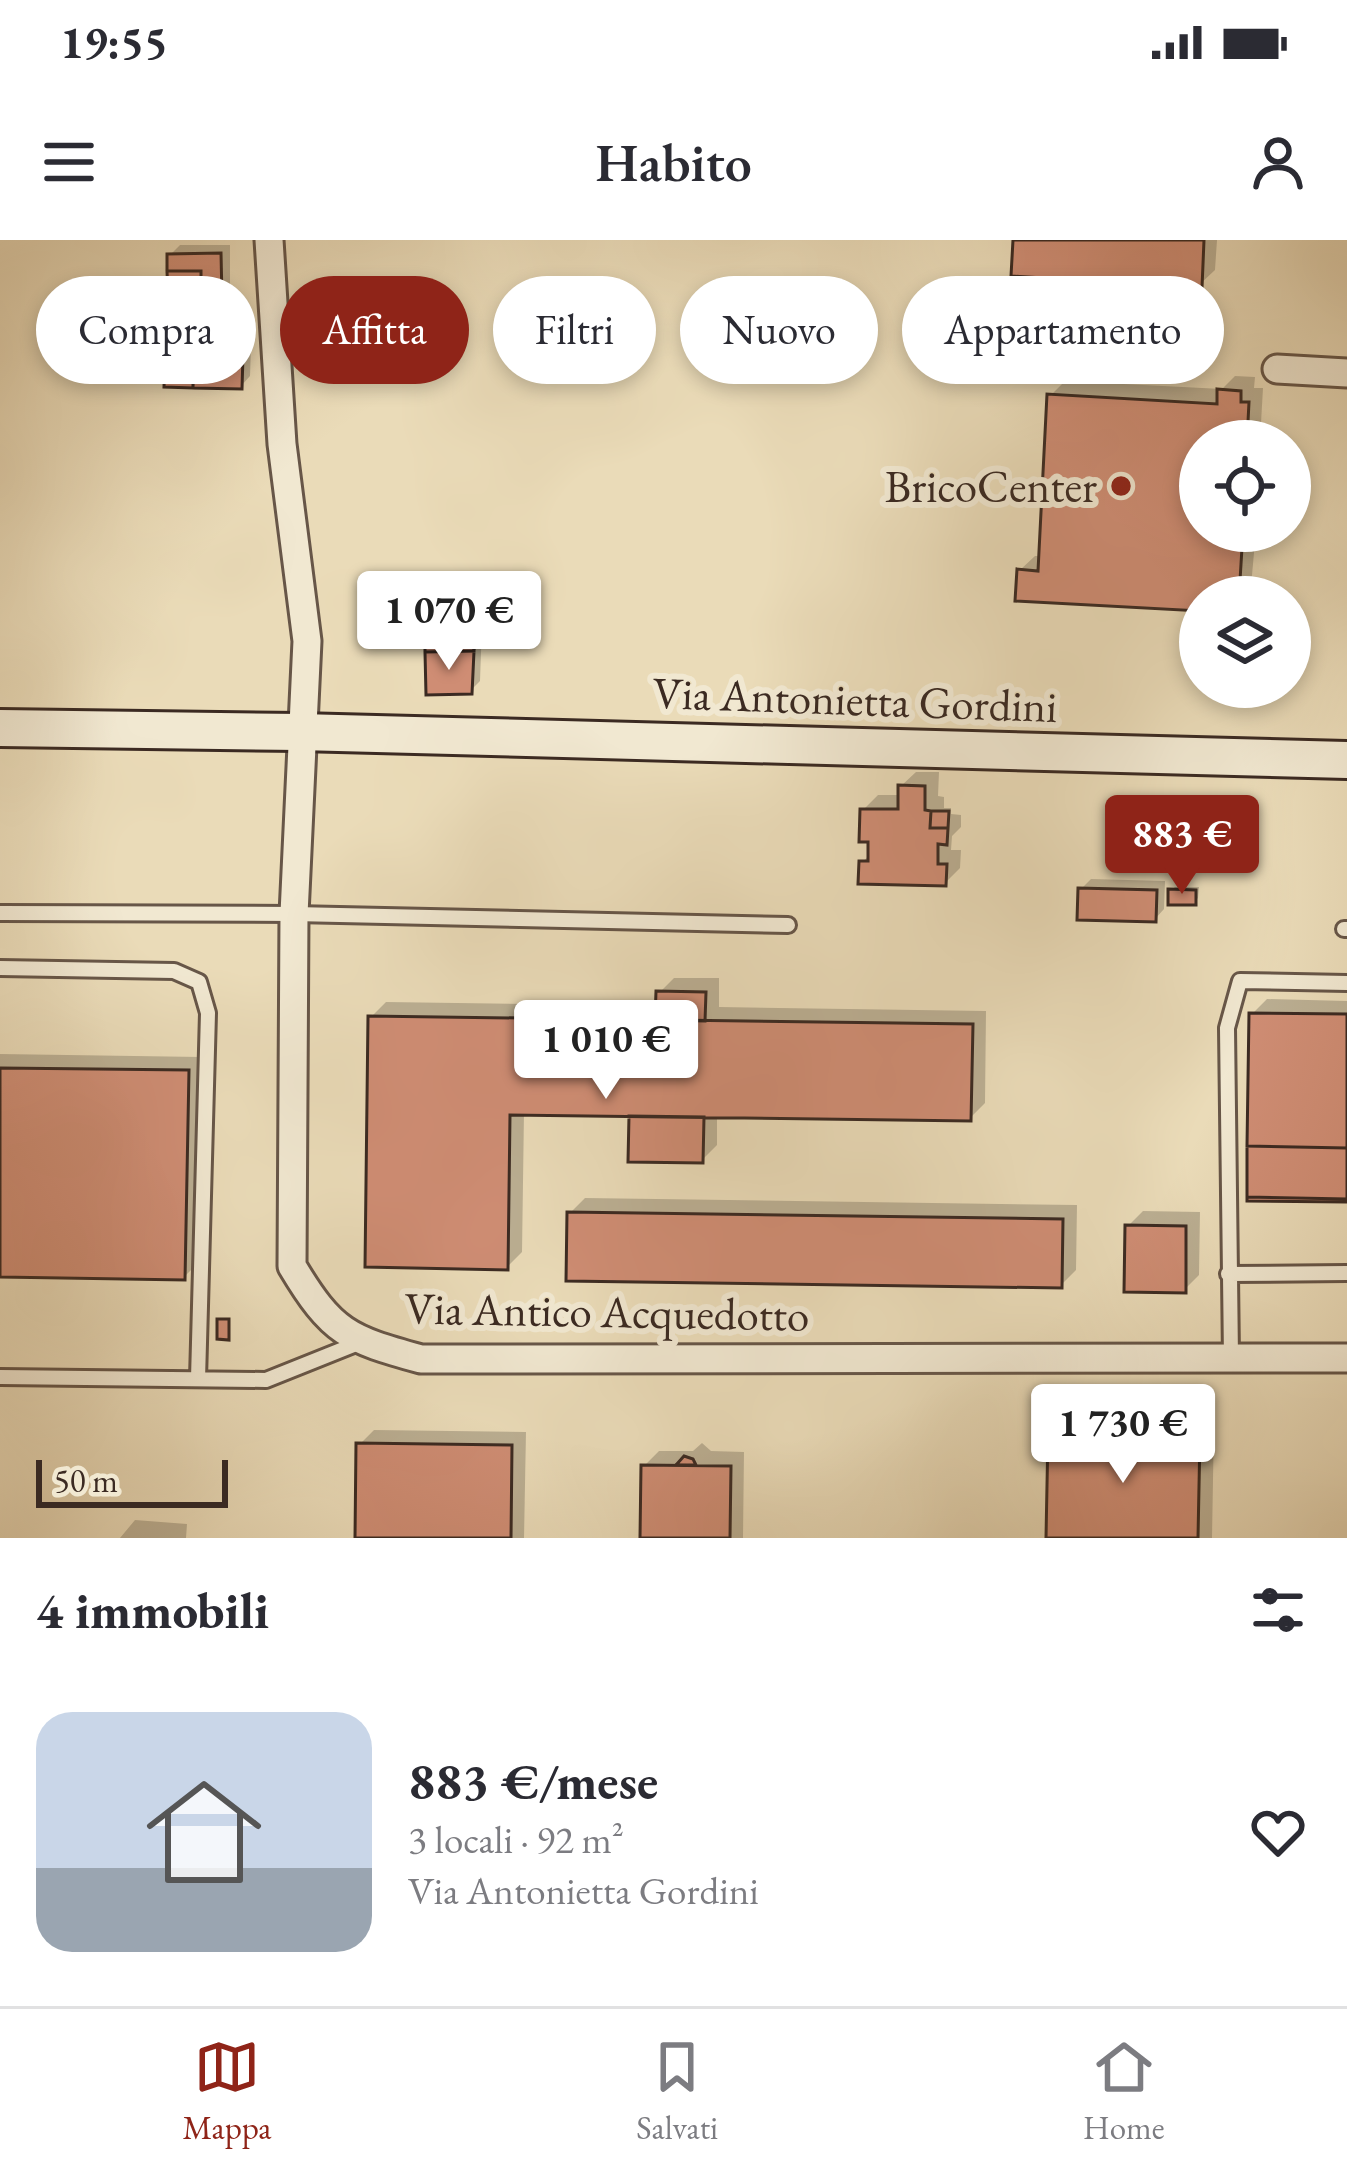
<!DOCTYPE html>
<html lang="it">
<head>
<meta charset="utf-8">
<style>
  :root { --surface:#fff; --page:#f2f2f3; --text:#2b2b33; --muted:#7c7c81; --line:#e1e1e2; --accent:#8f2418 }
  body { margin:0; font-family:"EB Garamond",serif; background:var(--page); color:var(--text); height:100vh; display:flex; flex-direction:column; font-size:45px; white-space:nowrap }
  * { box-sizing:border-box; margin:0 }
  p { font-size:39px; color:var(--muted) }
  .icon { flex:none; width:66px; height:66px; fill:none; stroke:currentColor; stroke-width:2; stroke-linecap:round; stroke-linejoin:round }
  .map { position:relative; height:1298px; overflow:hidden }
  .sheet { display:flex; flex-direction:column; background:var(--surface); flex:1 }
  .sheet>* { flex:none }
  .top-card { position:absolute; left:36px; top:36px; width:1275px; height:108px; display:flex; gap:24px }
  .buttons { position:absolute; left:1179px; top:180px; display:grid; gap:24px }
  .buttons a { display:grid; place-items:center; width:132px; height:132px; border-radius:50%; background:var(--surface); box-shadow:0 6px 18px #0003; font-size:60px }
  .scale { position:absolute; left:36px; bottom:30px; width:192px; box-sizing:border-box; padding-left:12px; border:6px solid #3b2a22; border-top:0; font-size:33px; line-height:42px; white-space:nowrap; color:#3b2a22; -webkit-text-stroke:9px #f1e8d1; paint-order:stroke }
  .price { position:absolute; translate:-50% -102px; padding:0 27px; border-radius:12px; background:#fff; color:#222; font-size:39px; line-height:78px; filter:drop-shadow(0 3px 6px #0008) }
  .price::after { content:''; position:absolute; left:50%; top:72px; width:36px; height:27px; margin-left:-18px; background:inherit; clip-path:polygon(0 0,100% 0,50% 100%) }
  .price.current { background:var(--accent); color:#fff }
  ul { padding:0; list-style:none }
  li { display:flex; align-items:center; gap:36px; height:300px; padding:0 36px }
  li+li { border-top:3px solid var(--line) }
  li span { display:grid; place-items:center; flex:none; width:336px; height:240px; border-radius:36px; color:#555 }
  li>.icon { margin-inline-start:auto }
  span .icon { width:144px; height:144px; fill:#fffc; stroke-width:1 }
  li b { font-size:51px }
  h2 { display:flex; justify-content:space-between; align-items:center; height:144px; padding:0 36px; font-size:51px }
  .pill { padding:0 42px; border-radius:54px; background:var(--surface); box-shadow:0 6px 18px #0003; font-size:42px; line-height:108px }
  .pill.current { background:var(--accent); color:#fff }
  .status { display:flex; justify-content:space-between; align-items:center; height:84px; padding:0 60px; background:var(--surface); direction:ltr }
  .status svg { height:33px; fill:currentColor }
  header { display:flex; justify-content:space-between; align-items:center; height:156px; padding:0 36px; background:var(--surface); font-size:54px; font-weight:600 }
  .tab-bar { display:flex; justify-content:space-around; align-items:center; height:168px; border-top:3px solid var(--line); background:var(--surface); font-size:33px; color:var(--muted) }
  .tab-bar a { display:grid; justify-items:center; gap:6px }
  .tab-bar .current { color:var(--accent) }
  .map>svg:first-child { display:block }
</style>
</head>
<body>
<div class="status"><b>19:55</b><svg viewBox="0 0 49 12"><path d="M0 12V9h3v3zM5 12V6h3v6zM10 12V3h3v9zM15 12V0h3v12zM26 1h20v11H26zM47 4h2v5h-2z"/></svg></div>
<header><svg class="icon" aria-label="menu" viewBox="0 0 24 24"><path d="M4 6h16M4 12h16M4 18h16"/></svg>Habito<svg class="icon" aria-label="person" viewBox="0 0 24 24"><circle cx="12" cy="8" r="4"/><path d="M4 21q1-7 8-7t8 7"/></svg></header>
<div class="map">
<svg width="1347" height="1298" viewBox="0 0 1347 1298">
  <rect width="100%" height="100%" fill="#eadbb8"/>
  <filter id="stains"><feTurbulence type="fractalNoise" baseFrequency=".00167" numOctaves="4"/><feColorMatrix values="0 0 0 0 .2 0 0 0 0 .09 0 0 0 0 .02 0 0 0 .5 -.17"/></filter>
  <radialGradient id="worn" r=".72"><stop offset=".6" stop-color="#630" stop-opacity="0"/><stop offset="1" stop-color="#630" stop-opacity=".3"/></radialGradient>
  <path fill="#0003" d="M 1016,0 L 1217,0 L 1215,30 L 1200,44 Z
    M 180,5 L 230,5 L 230,46 L 221,55 L 170,15 Z
    M 188,97 L 202,97 L 201,106 L 218,107 L 222,99 L 246,100 L 245,107 L 251,107 L 250,136 L 241,146 L 168,114 Z
    M 1235,136 L 1255,137 L 1254,148 L 1263,148 L 1260,201 L 1200,201 L 1200,291 L 1256,291 L 1250,357 L 1200,357 L 1200,368 L 1020,330 L 1035,316 L 1042,316 L 1050,156 L 1065,141 L 1222,149 Z
    M 458,370 L 459,378 L 476,377 L 476,385 L 482,385 L 480,441 L 470,451 L 428,375 L 432,371 Z
    M 916,532 L 939,532 L 938,556 L 944,557 L 944,568 L 951,568 L 951,574 L 961,575 L 961,587 L 952,596 L 951,610 L 961,610 L 960,628 L 945,643 L 862,623 L 871,613 L 863,570 L 878,555 L 901,555 L 901,546 Z
    M 1091,639 L 1165,641 L 1164,669 L 1155,679 L 1081,649 Z
    M 1175,647 L 1199,647 L 1198,658 L 1194,662 L 1171,650 Z
    M 674,738 L 719,738 L 719,767 L 986,771 L 985,863 L 970,878 L 717,875 L 717,905 L 702,920 L 632,873 L 524,872 L 522,1012 L 507,1027 L 371,777 L 386,762 L 659,766 L 659,753 Z
    M 1267,759 L 1347,761 L 1347,961 L 1252,774 Z
    M 0,814 L 202,817 L 199,1022 L 184,1037 L 0,1034 Z
    M 585,958 L 1077,965 L 1076,1030 L 1061,1045 L 570,973 Z
    M 1143,971 L 1200,972 L 1199,1035 L 1184,1050 L 1128,986 Z
    M 1066,1180 L 1214,1182 L 1212,1298 L 1049,1298 L 1051,1195 Z
    M 374,1190 L 526,1192 L 524,1298 L 358,1298 L 359,1205 Z
    M 702,1203 L 711,1211 L 744,1212 L 743,1298 L 643,1298 L 644,1226 L 659,1211 L 693,1211 Z
    M 135,1280 L 187,1284 L 186,1298 L 120,1298 Z"/>
  <path fill="#cf8d74" stroke="#3b2a22" stroke-width="3" d="M 1013,0 L 1204,0 L 1202,48 L 1011,36 Z
    M 221,13 L 222,58 L 201,59 L 201,31 L 167,31 L 167,14 Z
    M 167,31 L 201,31 L 201,59 L 168,58 Z
    M 215,102 L 243,103 L 243,115 L 215,115 Z
    M 176,105 L 194,105 L 193,148 L 164,147 L 165,113 L 176,113 Z
    M 193,115 L 243,115 L 242,149 L 193,148 Z
    M 1217,149 L 1241,151 L 1241,162 L 1249,162 L 1247,201 L 1200,201 L 1200,291 L 1243,291 L 1239,357 L 1200,357 L 1200,371 L 1015,361 L 1017,329 L 1038,331 L 1047,154 L 1217,164 Z
    M 455,373 L 456,393 L 425,394 L 425,374 Z
    M 456,380 L 474,380 L 474,393 L 456,393 Z
    M 456,393 L 474,393 L 474,411 L 425,412 L 425,394 Z
    M 474,411 L 472,454 L 426,455 L 425,412 Z
    M 898,545 L 925,546 L 925,570 L 931,571 L 930,588 L 948,588 L 947,605 L 938,604 L 938,624 L 947,624 L 946,646 L 858,644 L 859,621 L 868,621 L 868,602 L 859,602 L 860,569 L 898,569 Z
    M 931,571 L 949,571 L 948,588 L 930,588 Z
    M 1078,648 L 1157,650 L 1156,682 L 1077,680 Z
    M 1168,649 L 1196,650 L 1196,665 L 1168,665 Z
    M 656,751 L 706,752 L 705,781 L 655,780 Z
    M 1249,773 L 1347,774 L 1347,908 L 1247,906 Z
    M 368,776 L 973,784 L 971,881 L 510,875 L 508,1030 L 365,1027 Z
    M 0,828 L 189,830 L 185,1040 L 0,1037 Z
    M 629,876 L 704,877 L 703,923 L 628,922 Z
    M 1247,906 L 1347,908 L 1347,959 L 1247,957 Z
    M 1247,957 L 1347,959 L 1347,962 L 1247,961 Z
    M 567,972 L 1063,979 L 1062,1048 L 566,1041 Z
    M 1125,985 L 1186,986 L 1186,1053 L 1124,1052 Z
    M 217,1079 L 229,1079 L 229,1100 L 217,1099 Z
    M 1048,1193 L 1200,1195 L 1198,1298 L 1046,1298 Z
    M 356,1203 L 512,1205 L 511,1298 L 355,1298 Z
    M 684,1216 L 693,1219 L 696,1225 L 676,1225 Z
    M 641,1225 L 731,1226 L 730,1298 L 640,1298 Z"/>
  <g fill="none" stroke-linecap="round" stroke-linejoin="round">
    <defs>
      <path id="lane" d="M 0,673 L 294,674 L 788,685
        M 1344,689 L 1347,689
        M 0,728 L 174,731 L 199,742 L 208,773 L 198,1139
        M 1228,1034 L 1347,1033
        M 1231,1118 L 1227,788 L 1240,741 L 1347,743
        M 0,1137 L 266,1140 L 361,1102"/>
      <path id="street" d="M 269,0 L 282,204 L 307,401 L 294,674 L 292,1026 C 332,1093 348,1099 421,1119 L 1347,1118
        M 1277,129 L 1347,133"/>
      <path id="secondary" d="M 0,488 L 300,492 L 1347,520"/>
    </defs>
    <use href="#lane" stroke="#675648" stroke-width="20"/>
    <use href="#street" stroke="#675648" stroke-width="33"/>
    <use href="#secondary" stroke="#3b2a22" stroke-width="42"/>
    <use href="#lane" stroke="#f1e8d1" stroke-width="14"/>
    <use href="#street" stroke="#f1e8d1" stroke-width="27"/>
    <use href="#secondary" stroke="#f1e8d1" stroke-width="36"/>
  </g>
  <circle fill="#8f2418" stroke="#f1e8d1" stroke-width="4.5" cx="1121" cy="246" r="12"/>
  <g text-anchor="middle" dominant-baseline="central" stroke-width="12" stroke-linejoin="round" paint-order="stroke">
    <g font-size="45" fill="#3b2a22" stroke="#f1e8d1" text-anchor="end">
      <text x="1097" y="246">BricoCenter</text>
    </g>
    <g font-size="45" fill="#3b2a22" stroke="#f1e8d1">
      <text transform="translate(855 459) rotate(2)">Via Antonietta Gordini</text>
      <text transform="translate(607 1071) rotate(1)">Via Antico Acquedotto</text>
    </g>
  </g>
  <rect width="100%" height="100%" filter="url(#stains)"/>
  <rect width="100%" height="100%" fill="url(#worn)"/>
</svg>
<div class="buttons">
<a><svg class="icon" aria-label="locate" viewBox="0 0 24 24"><circle cx="12" cy="12" r="6"/><path d="M12 2v4M12 18v4M2 12h4M18 12h4"/></svg></a>
<a><svg class="icon" aria-label="layers" viewBox="0 0 24 24"><path d="M12 4l9 5-9 5-9-5zM3 14l9 5 9-5"/></svg></a>
</div>
<div class="scale">50 m</div>
<b class="price" style="left:449px;top:433px">1 070 €</b>
<b class="price current" style="left:1182px;top:657px">883 €</b>
<b class="price" style="left:606px;top:862px">1 010 €</b>
<b class="price" style="left:1123px;top:1246px">1 730 €</b>
<div class="top-card">
<a class="pill">Compra</a>
<a class="pill current">Affitta</a>
<a class="pill">Filtri</a>
<a class="pill">Nuovo</a>
<a class="pill">Appartamento</a>
</div>
</div>
<section class="sheet">
<h2>4 immobili<svg class="icon" aria-label="filters" viewBox="0 0 24 24"><path d="M4 7h16M4 17h16"/><circle cx="9" cy="7" r="2"/><circle cx="15" cy="17" r="2"/></svg></h2>
<ul>
<li><span style="background:linear-gradient(#c9d6e8 65%,#9aa5b1 0)"><svg class="icon" aria-label="home" viewBox="0 0 24 24"><path d="M3 11l9-7 9 7M6 9v11h12V9"/></svg></span><div><b>883 €/mese</b><p>3 locali · 92 m²</p><p>Via Antonietta Gordini</p></div><svg class="icon" aria-label="heart" viewBox="0 0 24 24"><path d="M12 20l-8-8c-3-5 5-10 8-4 3-6 11-1 8 4z"/></svg></li>
</ul>
</section>
<nav class="tab-bar">
<a class="current"><svg class="icon" aria-label="map" viewBox="0 0 24 24"><path d="M3 6l6-2 6 2 6-2v14l-6 2-6-2-6 2zM9 4v14M15 6v14"/></svg>Mappa</a>
<a><svg class="icon" aria-label="saved" viewBox="0 0 24 24"><path d="M7 4h10v16l-5-4-5 4z"/></svg>Salvati</a>
<a><svg class="icon" aria-label="home" viewBox="0 0 24 24"><path d="M3 11l9-7 9 7M6 9v11h12V9"/></svg>Home</a>
</nav>
</body>
</html>
